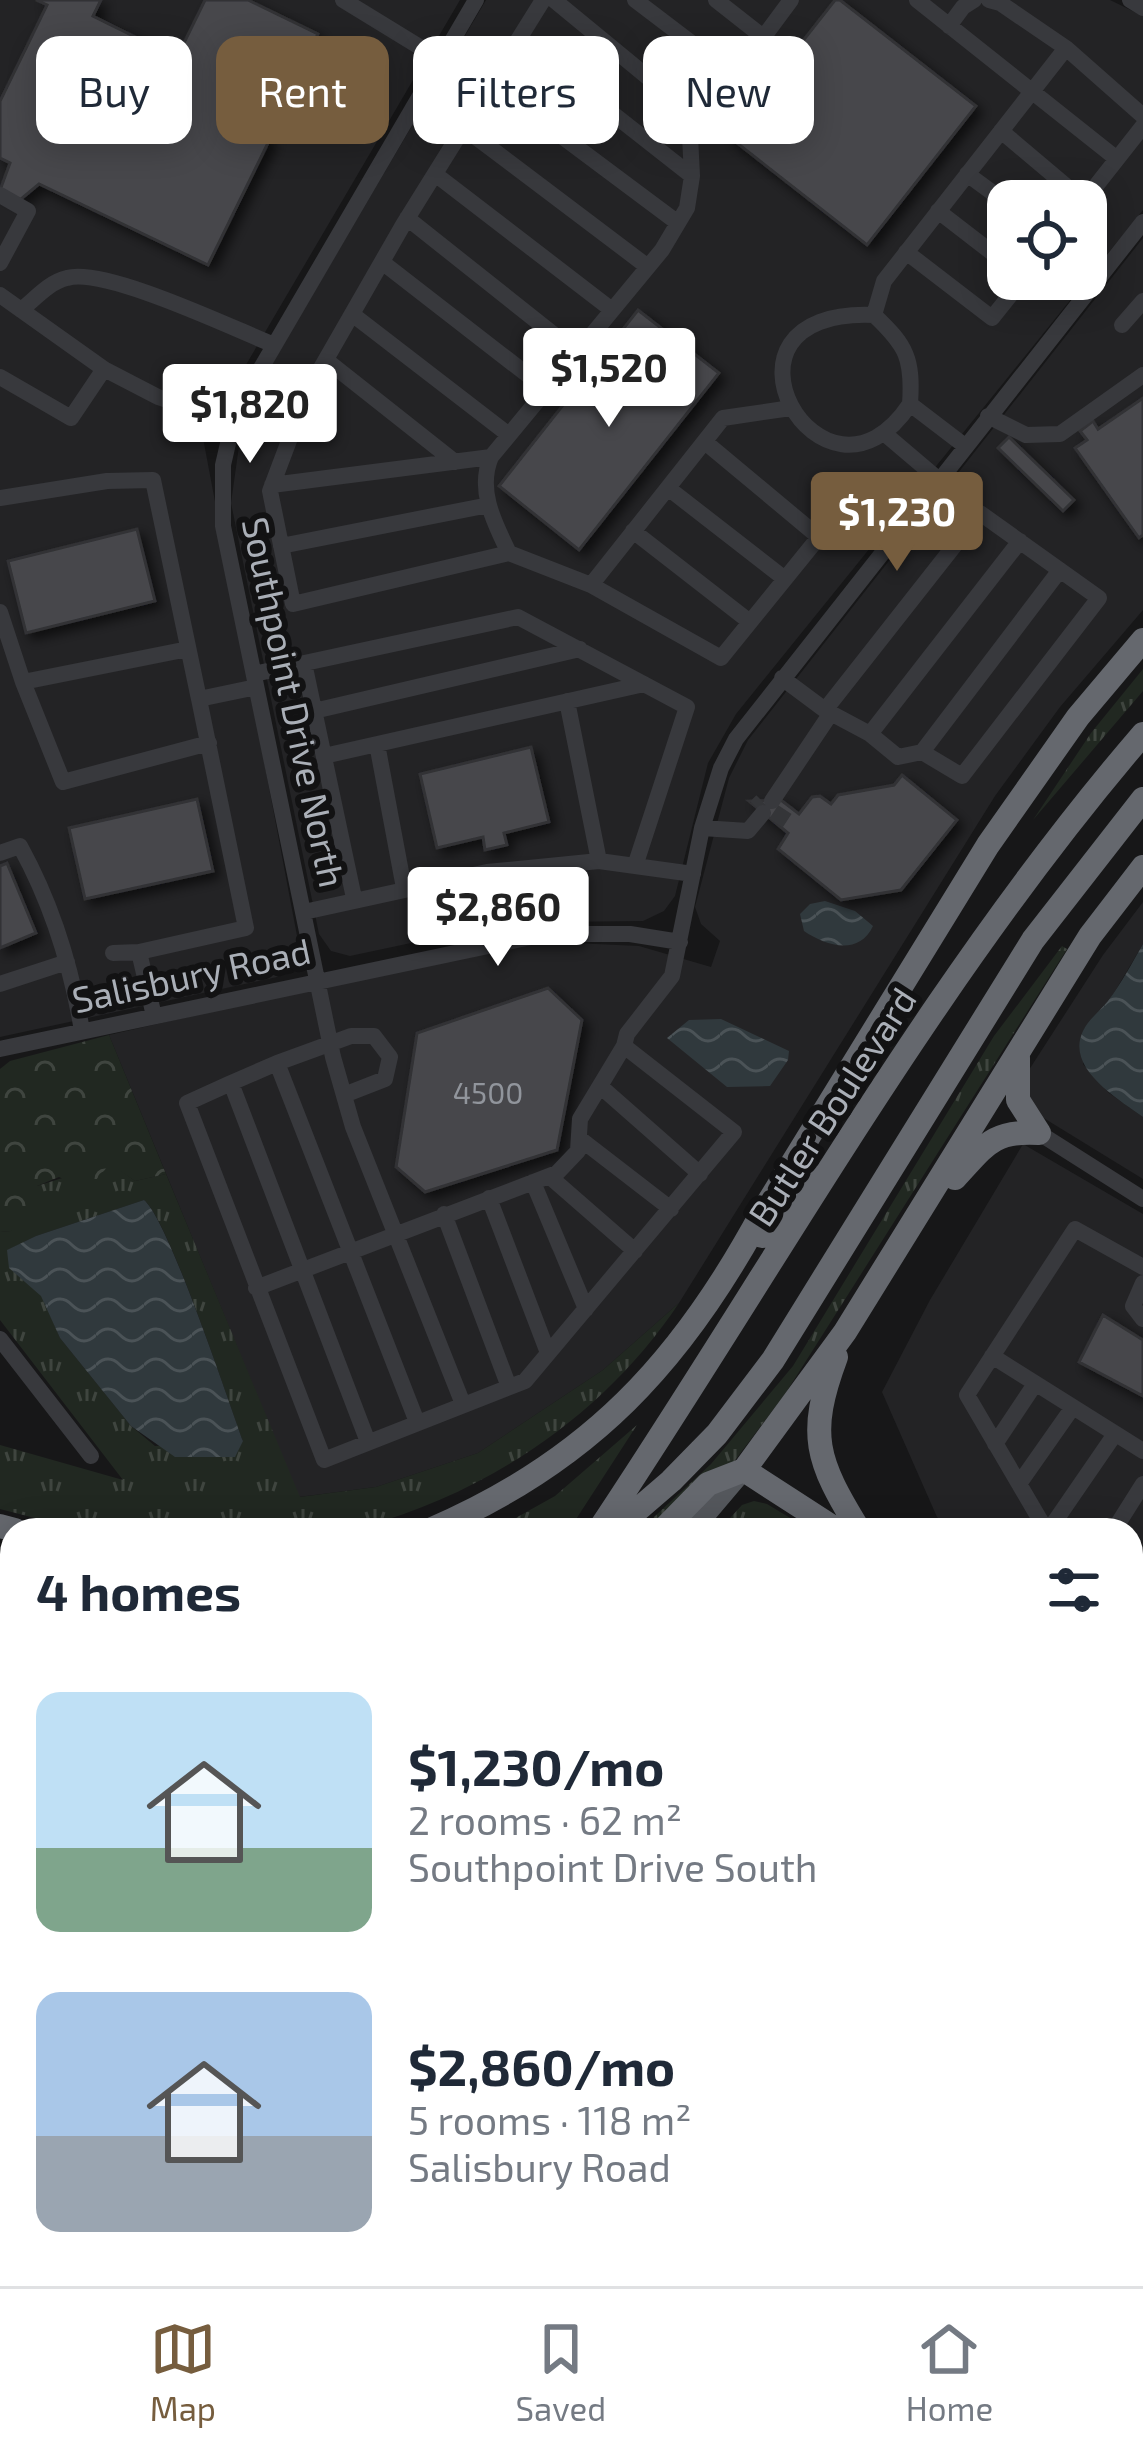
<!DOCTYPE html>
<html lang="en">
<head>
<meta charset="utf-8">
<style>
  :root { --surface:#fff; --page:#f6f6f7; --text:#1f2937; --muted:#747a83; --line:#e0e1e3; --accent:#765d3e }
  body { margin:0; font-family:"Exo 2",sans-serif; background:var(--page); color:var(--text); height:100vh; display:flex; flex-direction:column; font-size:45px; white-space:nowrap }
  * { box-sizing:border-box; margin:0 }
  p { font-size:39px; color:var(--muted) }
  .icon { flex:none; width:66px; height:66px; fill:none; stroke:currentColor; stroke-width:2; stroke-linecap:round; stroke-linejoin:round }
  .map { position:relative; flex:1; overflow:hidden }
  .drawer { position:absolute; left:0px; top:1518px; width:1143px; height:768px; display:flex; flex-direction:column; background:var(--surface); border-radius:36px 36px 0 0; box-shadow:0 6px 30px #0003 }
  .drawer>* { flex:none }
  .hud { position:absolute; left:36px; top:36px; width:1071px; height:108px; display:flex; gap:24px }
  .buttons { position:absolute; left:987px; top:180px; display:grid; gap:24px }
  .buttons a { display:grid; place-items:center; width:120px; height:120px; border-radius:24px; background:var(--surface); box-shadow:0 6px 30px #0003; font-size:60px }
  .price { position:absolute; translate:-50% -102px; padding:0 27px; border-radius:12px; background:#fff; color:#222; font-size:39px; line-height:78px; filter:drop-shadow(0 3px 6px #0008) }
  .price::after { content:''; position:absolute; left:50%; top:72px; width:36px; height:27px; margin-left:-18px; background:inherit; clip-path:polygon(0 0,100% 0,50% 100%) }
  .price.current { background:var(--accent); color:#fff }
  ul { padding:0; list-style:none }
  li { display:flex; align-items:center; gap:36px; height:300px; padding:0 36px }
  li span { display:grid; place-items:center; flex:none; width:336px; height:240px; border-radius:24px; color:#555 }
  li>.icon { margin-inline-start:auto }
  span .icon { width:144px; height:144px; fill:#fffc; stroke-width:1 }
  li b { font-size:51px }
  h2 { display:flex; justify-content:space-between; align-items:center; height:144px; padding:0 36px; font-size:51px }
  .chip { padding:0 42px; border-radius:24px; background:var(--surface); box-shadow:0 6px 30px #0003; font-size:42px; line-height:108px }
  .chip.current { background:var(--accent); color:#fff }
  .tab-bar { display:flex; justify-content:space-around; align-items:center; height:168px; border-top:3px solid var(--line); background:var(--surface); font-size:33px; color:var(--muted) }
  .tab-bar a { display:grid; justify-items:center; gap:6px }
  .tab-bar .current { color:var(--accent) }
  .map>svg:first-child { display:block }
</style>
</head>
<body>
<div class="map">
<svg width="1143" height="2286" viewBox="0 0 1143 2286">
  <defs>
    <pattern id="grass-tufts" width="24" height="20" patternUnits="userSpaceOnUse" patternTransform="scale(3)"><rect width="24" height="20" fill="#212821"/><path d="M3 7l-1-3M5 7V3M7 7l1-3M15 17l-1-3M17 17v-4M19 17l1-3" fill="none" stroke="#3f453f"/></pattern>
    <pattern id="forest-crowns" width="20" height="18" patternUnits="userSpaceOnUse" patternTransform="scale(3)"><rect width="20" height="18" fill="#212821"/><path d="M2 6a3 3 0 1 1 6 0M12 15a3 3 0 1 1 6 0" fill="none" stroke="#3f453f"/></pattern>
    <pattern id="water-waves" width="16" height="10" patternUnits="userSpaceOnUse" patternTransform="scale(3)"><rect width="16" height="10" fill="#30393d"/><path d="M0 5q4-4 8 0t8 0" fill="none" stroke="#4b5357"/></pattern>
    <filter id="shadow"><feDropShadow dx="6" dy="6" stdDeviation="6" flood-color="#0009"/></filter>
  </defs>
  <rect width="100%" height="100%" fill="#171718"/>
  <path fill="#232325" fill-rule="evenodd" d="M 0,0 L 460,0 L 203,438 L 298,941 L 297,957 L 277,977 L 0,1037 Z
    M 486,0 L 1110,0 L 1143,16 L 1143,210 L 736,714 L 708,763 L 675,896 L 664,911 L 643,921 L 558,922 L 458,933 L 350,956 L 331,951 L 319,934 L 231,503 L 240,439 L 254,394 ZM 1008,201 L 1086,201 L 1086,279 L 1008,279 Z
    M 1143,238 L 1143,610 L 1060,707 L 995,796 L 679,1303 L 603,1370 L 478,1453 L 376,1487 L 299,1497 L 109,1035 L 454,956 L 552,942 L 639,946 L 711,967 L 720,941 L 701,924 L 695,907 L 729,778 L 748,740 Z
    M 1143,902 L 1143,944 L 1111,998 L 1084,1029 L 1083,1064 L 1109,1093 L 1143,1117 L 1143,1179 L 1029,1109 L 1027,1073 L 1103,955 Z
    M 1023,1144 L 1143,1214 L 1143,1752 L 1131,1735 L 1131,1530 L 951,1530 L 937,1517 L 882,1392 L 930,1300 Z"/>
  <path fill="url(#grass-tufts)" fill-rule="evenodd" d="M 1143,669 L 1143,691 L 1033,820 L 1091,733 Z
    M 1062,946 L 1067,949 L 785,1394 L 733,1463 L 654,1530 L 640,1530 L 711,1464 L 793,1366 L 994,1036 Z
    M 110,1163 L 135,1181 L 166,1174 L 300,1497 L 376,1487 L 478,1453 L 603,1370 L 679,1303 C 604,1416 482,1498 350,1530 L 81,1530 L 0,1509 L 0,1445 L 123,1480 L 0,1320 L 0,1232 L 11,1231 L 37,1186 ZM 144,1200 C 168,1218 228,1400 243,1441 L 155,1446 L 131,1426 L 60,1338 L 42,1296 L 8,1250 L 36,1236 Z
    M 637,1425 L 569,1530 L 494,1530 L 555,1496 Z
    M 754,1501 L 767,1504 L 810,1530 L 719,1530 L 742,1505 Z
    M 0,1555 L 12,1559 L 12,1644 L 0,1638 Z
    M 0,1769 L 12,1775 L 12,1892 L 0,1893 Z
    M 291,2274 L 400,2274 L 391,2286 L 275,2286 Z
    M 778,2274 L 928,2274 L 959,2286 L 816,2286 Z"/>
  <path fill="url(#forest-crowns)" d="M 109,1035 L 166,1174 L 135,1181 L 110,1164 L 87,1190 L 59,1177 L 37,1186 L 43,1214 L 11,1231 L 0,1232 L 0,1069 L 10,1061 Z"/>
  <path fill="url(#water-waves)" d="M 825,901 L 855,911 L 873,926 C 859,956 826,946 804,931 L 800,914 L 810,904 Z
    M 1143,944 L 1143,1117 C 1118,1099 1065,1068 1083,1031 C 1088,1020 1100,1011 1108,1001 C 1121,984 1132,963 1143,944 Z
    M 721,1019 L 789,1051 L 788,1060 L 770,1086 L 727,1087 L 667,1038 L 689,1020 Z
    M 144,1200 C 168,1219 228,1400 243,1441 L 235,1457 L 175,1457 L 131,1426 L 60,1338 L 41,1296 L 9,1268 L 7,1250 L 36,1236 Z
    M 1131,1945 L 1143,1962 L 1143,2120 L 1131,2113 Z
    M 0,1984 L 12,1984 L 12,2224 L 0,2223 Z
    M 400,2274 L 778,2274 L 816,2286 L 387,2286 Z"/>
  <path fill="#46474b" stroke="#313134" stroke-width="3" filter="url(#shadow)" d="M 36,0 L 101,0 L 93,16 L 172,55 L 181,49 L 205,0 L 248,0 L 318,34 L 277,118 L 262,127 L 270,139 L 208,265 L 39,184 L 20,200 L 0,190 L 10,163 L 0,158 L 0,101 L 47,5 Z
    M 835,0 L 840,0 L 976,106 L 867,245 L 728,136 Z
    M 638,310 L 719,373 L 579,550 L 499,486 Z
    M 1143,398 L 1143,535 L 1139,538 L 1075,448 L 1087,440 L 1080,431 L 1093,421 L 1098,429 Z
    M 1009,437 L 1074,500 L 1063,511 L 998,448 Z
    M 137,529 L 155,601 L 26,633 L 8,561 Z
    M 531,747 L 549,822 L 504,833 L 507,845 L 485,850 L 483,837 L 437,848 L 420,774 Z
    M 902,775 L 957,820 L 901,890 L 841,900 L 778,849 L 788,833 L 749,801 L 781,800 L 799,814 L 812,797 L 820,796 L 831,804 L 838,795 L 894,785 Z
    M 197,799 L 213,871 L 85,899 L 69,828 Z
    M 7,863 L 36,933 L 0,948 L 0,866 Z
    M 548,988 L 582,1020 L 557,1150 L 425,1192 L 396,1167 L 417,1033 Z
    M 1103,1315 L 1143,1340 L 1143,1396 L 1079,1362 Z"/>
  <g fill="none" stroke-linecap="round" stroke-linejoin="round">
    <path stroke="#343538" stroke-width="16" stroke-dasharray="16 8" stroke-linecap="butt" d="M 756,807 L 762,801
      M 776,823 L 788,805"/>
    <path stroke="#38393d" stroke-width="16" d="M 343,0 L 441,60
      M 543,0 L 403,225 L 317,375 L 290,438 L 270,491 L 293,604 L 509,553 L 591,585
      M 554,0 L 701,121
      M 635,0 L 735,76
      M 716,0 L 763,37
      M 917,0 L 1117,159
      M 989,0 L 1000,3 L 1066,48
      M 1130,0 L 1143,8
      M 949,26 L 963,7 L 974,0
      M 519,40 L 692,176
      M 492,84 L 678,223
      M 424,89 L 464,128 L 648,267
      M 1001,131 L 1084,201
      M 435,174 L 612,310
      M 967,174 L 1008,204
      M 0,195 L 28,211 L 0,263
      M 1084,201 L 1143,126
      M 938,211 L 1008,265
      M 407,218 L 577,353
      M 906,252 L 992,318 L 1023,279
      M 382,262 L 547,390
      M 0,295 L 104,369 L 158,397 L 233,422
      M 21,310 C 35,299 49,282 67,278 C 105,267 232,328 272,344
      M 352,314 L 509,435
      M 874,315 L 884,281 L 1066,48 L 1143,116
      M 1122,325 L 1143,301
      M 326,360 L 455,462
      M 0,377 L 71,418 L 104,369
      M 910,404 C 823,535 692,307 874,315 C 907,346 913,359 910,404 L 965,446
      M 988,416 L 1026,435 L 1060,434 L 1143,375
      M 885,434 L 938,479
      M 705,442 L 819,537 L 721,658 L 591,585 L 723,418 L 791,408
      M 272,485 L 491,457
      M 668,488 L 785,579
      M 0,498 L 107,481 L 153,480 L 199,699 L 256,687
      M 633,531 L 750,622
      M 281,546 L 489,505
      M 509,553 C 494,522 477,490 491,457 L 662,250 L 687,208 L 692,176 L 690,136 L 791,0
      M 0,612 L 23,682 L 188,649
      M 304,663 L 354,898
      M 254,674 L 518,617 L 687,707 L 635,866
      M 782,678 L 825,710 L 980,513 L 1099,598 L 962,776 L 922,752 L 898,757 L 870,734 L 825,710
      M 23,682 L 63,782 L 209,743
      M 567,701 L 599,861
      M 314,711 L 580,649
      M 870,734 L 1020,541
      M 377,744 L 404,888
      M 922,752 L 1060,570
      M 324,756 L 644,684
      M 772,801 L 831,713
      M 702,828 L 748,831 L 763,813
      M 0,853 L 20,846 C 52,904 71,965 82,1031
      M 304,912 L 487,872 L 599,861 L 693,874
      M 113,953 L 139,952
      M 0,984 L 67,962
      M 154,1016 L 139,952 L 246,928 L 199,699
      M 0,1049 L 545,934 L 630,934 L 680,942
      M 277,1063 L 351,1036 L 374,1036 L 390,1057 L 385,1079 L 344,1095
      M 231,1083 L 187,1103 L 324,1460 L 525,1381 L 734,1132 L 624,1046
      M 600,1086 L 700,1174
      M 1039,1133 L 1143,1199
      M 579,1138 L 671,1209
      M 549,1176 L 635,1251
      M 533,1182 L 586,1309
      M 489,1198 L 548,1353
      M 444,1214 L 509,1387
      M 1143,1283 L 1133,1306 L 1143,1319
      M 256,1288 L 557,1173 L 578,1151 L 580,1119 L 624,1046 L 627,1034 L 672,976 L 702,828 L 721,768 L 736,739 L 1143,222
      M 0,1339 L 91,1456
      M 992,1356 L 1143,1451
      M 463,1404 L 353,1127 L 333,1057 L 223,526 L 223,465 L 233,422 L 247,392 L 476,0
      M 368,1442 L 231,1083 L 277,1063 L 417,1422
      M 995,1444 L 1035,1384
      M 1019,1484 L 1073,1407
      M 1046,1530 L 967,1395 L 1075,1229 L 1143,1267
      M 1049,1530 L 1115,1434
      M 1114,1530 L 1143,1484"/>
    <path stroke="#54575c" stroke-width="21" d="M 692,1530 L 742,1471
      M 161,2286 L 168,2274
      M 208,2286 L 214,2274"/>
    <path stroke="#65686e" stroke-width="24" d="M 1018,1058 L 1018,1100 L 1039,1133
      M 955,1178 C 985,1146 992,1130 1039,1133
      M 762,1236 L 814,1177
      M 836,1357 C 807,1435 816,1460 859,1530
      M 744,1470 L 845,1332 L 1090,936 L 1143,867
      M 744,1470 L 837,1530
      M 0,1526 L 15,1530
      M 430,1530 C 589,1462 682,1362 763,1211 L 988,845 L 1078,717 L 1143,640
      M 599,1530 C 777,1263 933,978 1143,734
      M 614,1530 L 671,1481 L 717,1434 L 773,1360 L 1033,940 L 1143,799
      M 663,1530 L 708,1484 L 744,1470
      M 0,1672 L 12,1678
      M 0,1740 L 12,1746
      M 1131,1843 L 1143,1870
      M 0,1912 L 12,1911
      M 1131,2196 L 1143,2201
      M 1131,2262 L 1143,2268
      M 999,2274 L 1032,2286
      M 0,2279 L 39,2281 L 81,2274
      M 236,2286 L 243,2274
      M 263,2286 L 277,2274"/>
  </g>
  <g text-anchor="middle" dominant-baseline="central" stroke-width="12" stroke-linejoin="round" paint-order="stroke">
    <g font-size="30" fill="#91959c">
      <text x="488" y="1092">4500</text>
    </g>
    <g font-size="36" fill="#aaafb7" stroke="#121213">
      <text transform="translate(295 702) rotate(78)">Southpoint Drive North</text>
      <text transform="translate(191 974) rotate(-12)">Salisbury Road</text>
      <text transform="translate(831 1106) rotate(-57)">Butler Boulevard</text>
    </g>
  </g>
</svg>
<div class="buttons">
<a><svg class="icon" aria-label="locate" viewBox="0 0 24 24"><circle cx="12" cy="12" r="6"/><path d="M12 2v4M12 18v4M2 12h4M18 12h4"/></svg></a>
</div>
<b class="price" style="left:609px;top:430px">$1,520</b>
<b class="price" style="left:250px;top:466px">$1,820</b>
<b class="price current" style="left:897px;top:574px">$1,230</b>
<b class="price" style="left:498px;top:969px">$2,860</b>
<div class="hud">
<a class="chip">Buy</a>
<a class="chip current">Rent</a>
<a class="chip">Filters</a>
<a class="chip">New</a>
</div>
<section class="drawer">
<h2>4 homes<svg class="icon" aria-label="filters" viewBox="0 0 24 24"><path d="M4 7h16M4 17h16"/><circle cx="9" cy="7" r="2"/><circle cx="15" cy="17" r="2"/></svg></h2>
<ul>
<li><span style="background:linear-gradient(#bfe0f5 65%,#7fa58c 0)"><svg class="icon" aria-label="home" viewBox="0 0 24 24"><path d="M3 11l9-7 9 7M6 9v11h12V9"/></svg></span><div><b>$1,230/mo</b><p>2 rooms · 62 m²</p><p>Southpoint Drive South</p></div></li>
<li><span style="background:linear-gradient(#a9c7e8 60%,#9aa5b1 0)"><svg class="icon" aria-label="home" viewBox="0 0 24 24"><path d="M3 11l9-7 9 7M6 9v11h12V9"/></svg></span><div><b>$2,860/mo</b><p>5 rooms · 118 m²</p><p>Salisbury Road</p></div></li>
</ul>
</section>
</div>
<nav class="tab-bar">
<a class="current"><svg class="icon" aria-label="map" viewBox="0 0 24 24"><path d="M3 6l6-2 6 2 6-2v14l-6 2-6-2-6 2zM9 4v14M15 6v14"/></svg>Map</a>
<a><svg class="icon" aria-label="saved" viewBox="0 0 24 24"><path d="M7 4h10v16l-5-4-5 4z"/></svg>Saved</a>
<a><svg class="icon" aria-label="home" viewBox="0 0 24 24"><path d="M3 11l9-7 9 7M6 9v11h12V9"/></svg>Home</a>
</nav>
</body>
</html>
